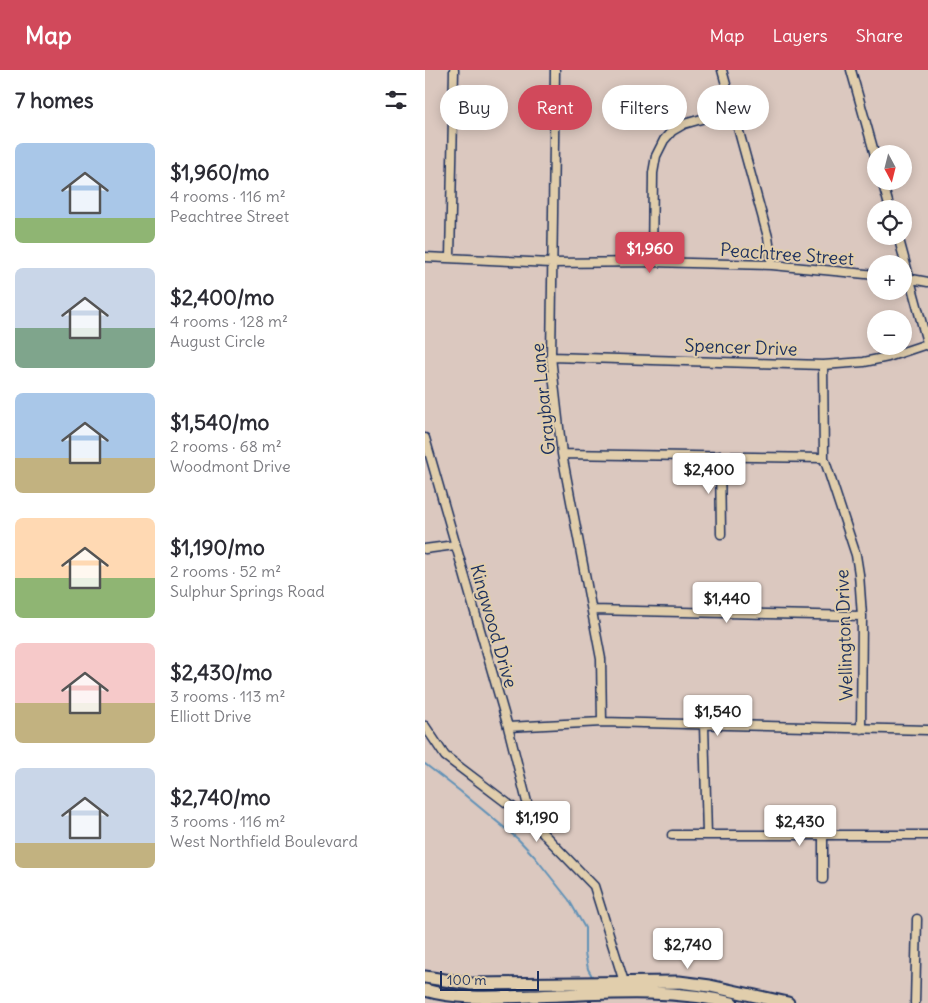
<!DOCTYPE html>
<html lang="en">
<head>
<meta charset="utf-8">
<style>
  :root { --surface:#fff; --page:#f7f7f7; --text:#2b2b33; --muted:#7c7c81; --accent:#d1495b }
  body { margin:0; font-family:Delius,sans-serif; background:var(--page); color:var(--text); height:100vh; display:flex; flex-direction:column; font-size:19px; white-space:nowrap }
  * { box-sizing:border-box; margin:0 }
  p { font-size:16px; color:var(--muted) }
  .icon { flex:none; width:28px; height:28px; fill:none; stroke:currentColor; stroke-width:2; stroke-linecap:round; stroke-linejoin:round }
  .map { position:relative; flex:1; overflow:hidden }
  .sheet { display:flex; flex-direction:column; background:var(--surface); width:425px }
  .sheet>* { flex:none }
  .banner { position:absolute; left:15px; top:15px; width:412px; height:45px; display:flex; gap:10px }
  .needle { width:32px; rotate:173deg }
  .controls { position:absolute; left:442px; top:75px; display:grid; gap:10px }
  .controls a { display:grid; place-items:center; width:45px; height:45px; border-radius:50%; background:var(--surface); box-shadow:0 2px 12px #0003; font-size:25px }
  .scale { position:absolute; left:15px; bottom:12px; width:99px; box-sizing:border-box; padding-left:5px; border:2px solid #1b2f5e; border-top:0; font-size:14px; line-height:18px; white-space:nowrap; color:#1b2f5e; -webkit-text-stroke:4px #e1ceac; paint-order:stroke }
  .price { position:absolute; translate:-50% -42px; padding:0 11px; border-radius:5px; background:#fff; color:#222; font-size:16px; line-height:32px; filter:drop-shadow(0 1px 2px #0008) }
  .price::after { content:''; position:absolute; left:50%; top:30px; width:15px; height:11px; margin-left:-8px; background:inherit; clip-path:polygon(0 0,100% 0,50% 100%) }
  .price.on { background:var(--accent); color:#fff }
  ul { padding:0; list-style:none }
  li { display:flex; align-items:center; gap:15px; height:125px; padding:0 15px }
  li span { display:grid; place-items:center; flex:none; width:140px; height:100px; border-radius:8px; color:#555 }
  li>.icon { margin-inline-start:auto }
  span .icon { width:60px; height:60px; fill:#fffc; stroke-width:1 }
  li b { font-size:21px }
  h2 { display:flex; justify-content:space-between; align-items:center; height:60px; padding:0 15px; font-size:21px }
  .chip { padding:0 18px; border-radius:22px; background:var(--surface); box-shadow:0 2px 12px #0003; font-size:18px; line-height:45px }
  .chip.on { background:var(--accent); color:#fff }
  header { display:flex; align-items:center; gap:30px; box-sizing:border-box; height:70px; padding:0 25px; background:var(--accent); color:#fff }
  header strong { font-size:24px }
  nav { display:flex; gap:28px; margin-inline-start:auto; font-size:18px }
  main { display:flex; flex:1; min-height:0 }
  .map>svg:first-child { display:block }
</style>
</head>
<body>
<header>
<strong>Map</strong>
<nav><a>Map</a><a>Layers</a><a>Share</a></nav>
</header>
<main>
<section class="sheet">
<h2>7 homes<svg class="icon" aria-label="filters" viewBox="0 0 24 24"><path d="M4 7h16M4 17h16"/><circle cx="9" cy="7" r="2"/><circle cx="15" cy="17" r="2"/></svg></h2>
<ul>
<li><span style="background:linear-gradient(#a9c7e8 75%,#8fb573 0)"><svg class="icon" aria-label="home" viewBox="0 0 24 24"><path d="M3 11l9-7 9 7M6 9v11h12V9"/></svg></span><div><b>$1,960/mo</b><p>4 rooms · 116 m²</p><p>Peachtree Street</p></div></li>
<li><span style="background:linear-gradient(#c9d6e8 60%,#7fa58c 0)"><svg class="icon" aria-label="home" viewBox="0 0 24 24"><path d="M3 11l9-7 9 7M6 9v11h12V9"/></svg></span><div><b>$2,400/mo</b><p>4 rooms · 128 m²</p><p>August Circle</p></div></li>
<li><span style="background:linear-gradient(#a9c7e8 65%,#c2b280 0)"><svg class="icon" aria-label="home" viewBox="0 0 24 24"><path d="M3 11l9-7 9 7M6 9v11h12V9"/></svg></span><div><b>$1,540/mo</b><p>2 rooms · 68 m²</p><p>Woodmont Drive</p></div></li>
<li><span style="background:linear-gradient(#ffd9b3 60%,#8fb573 0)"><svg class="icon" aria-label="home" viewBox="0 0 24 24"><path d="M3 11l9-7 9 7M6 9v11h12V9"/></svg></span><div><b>$1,190/mo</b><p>2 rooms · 52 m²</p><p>Sulphur Springs Road</p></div></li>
<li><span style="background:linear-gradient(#f6c9c9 60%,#c2b280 0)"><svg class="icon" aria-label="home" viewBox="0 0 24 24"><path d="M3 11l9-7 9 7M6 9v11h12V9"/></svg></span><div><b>$2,430/mo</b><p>3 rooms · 113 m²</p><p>Elliott Drive</p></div></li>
<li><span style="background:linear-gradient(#c9d6e8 75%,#c2b280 0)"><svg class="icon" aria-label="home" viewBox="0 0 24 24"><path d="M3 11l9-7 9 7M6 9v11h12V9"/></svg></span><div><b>$2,740/mo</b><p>3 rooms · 116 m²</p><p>West Northfield Boulevard</p></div></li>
</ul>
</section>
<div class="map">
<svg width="503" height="933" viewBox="0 0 503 933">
  <rect width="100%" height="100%" fill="#dbc8bf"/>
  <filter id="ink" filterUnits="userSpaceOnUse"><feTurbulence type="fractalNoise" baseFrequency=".02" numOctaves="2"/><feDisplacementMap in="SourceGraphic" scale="10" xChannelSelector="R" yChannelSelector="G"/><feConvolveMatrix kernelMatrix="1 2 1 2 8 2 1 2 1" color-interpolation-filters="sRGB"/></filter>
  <g filter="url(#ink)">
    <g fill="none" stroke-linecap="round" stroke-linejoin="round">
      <path stroke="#6292b7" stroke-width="2" d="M 0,694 L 35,721 L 93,769 L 109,786 L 144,830 L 160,858 L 160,883 L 163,899 L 168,908"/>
      <defs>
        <path id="street" d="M 130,0 L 126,287 L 137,384 L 176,589 L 177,652
          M 297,0 L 343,167 L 347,195
          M 426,0 L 451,89
          M 457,111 L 465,139
          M 473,166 L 503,276
          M 0,187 L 126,193 L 227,192 L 347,195 L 451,205
          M 25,187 L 29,0
          M 227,192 L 228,103 L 231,86 L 239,70 L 247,61 L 259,54 L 308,40
          M 481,208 L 503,212
          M 126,287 L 398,295 L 439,292 L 463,287 L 502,274
          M 398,295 L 399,388 L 431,485 L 434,504 L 437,546 L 436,659
          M 0,368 L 83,657 L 107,752
          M 137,384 L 399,388
          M 295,386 L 296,464
          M 0,479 L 30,475
          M 167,540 L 437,546
          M 279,655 L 282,765
          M 0,656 L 20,686 L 107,752 L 169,816 L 199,912
          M 83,657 L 177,652 L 503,660
          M 247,765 L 503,765
          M 398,809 L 398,765
          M 490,933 L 492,849"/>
        <path id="secondary" d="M 0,907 L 46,914 L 254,912 L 285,916 L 363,933
          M 0,920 C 34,930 72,927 106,926 C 172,924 242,917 307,933"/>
      </defs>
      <use href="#street" stroke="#1b2f5e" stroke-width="11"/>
      <use href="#secondary" stroke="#1b2f5e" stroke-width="15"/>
      <use href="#street" stroke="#e1ceac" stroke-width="8"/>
      <use href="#secondary" stroke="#e1ceac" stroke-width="11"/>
    </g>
  </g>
  <g text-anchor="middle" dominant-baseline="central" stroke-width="4" stroke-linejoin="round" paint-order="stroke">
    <g font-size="18" fill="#1b2f5e" stroke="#e1ceac">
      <text transform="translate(362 184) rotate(4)">Peachtree Street</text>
      <text transform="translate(316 277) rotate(2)">Spencer Drive</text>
      <text transform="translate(118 329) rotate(-96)">Graybar Lane</text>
      <text transform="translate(69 556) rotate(74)">Kingwood Drive</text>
      <text transform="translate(419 565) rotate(-92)">Wellington Drive</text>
    </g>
  </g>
</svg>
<div class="controls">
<a><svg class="needle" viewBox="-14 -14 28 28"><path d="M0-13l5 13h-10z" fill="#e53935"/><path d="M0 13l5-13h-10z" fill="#7c7c81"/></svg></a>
<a><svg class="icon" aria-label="locate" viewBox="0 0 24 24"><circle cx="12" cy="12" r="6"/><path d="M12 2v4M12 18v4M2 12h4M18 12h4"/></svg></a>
<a>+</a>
<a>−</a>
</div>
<div class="scale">100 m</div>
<b class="price on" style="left:225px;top:204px">$1,960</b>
<b class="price" style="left:284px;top:425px">$2,400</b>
<b class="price" style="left:302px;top:554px">$1,440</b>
<b class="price" style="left:293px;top:667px">$1,540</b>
<b class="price" style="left:112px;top:773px">$1,190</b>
<b class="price" style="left:375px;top:777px">$2,430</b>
<b class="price" style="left:263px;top:900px">$2,740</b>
<div class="banner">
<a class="chip">Buy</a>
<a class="chip on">Rent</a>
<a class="chip">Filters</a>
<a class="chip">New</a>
</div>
</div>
</main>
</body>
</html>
